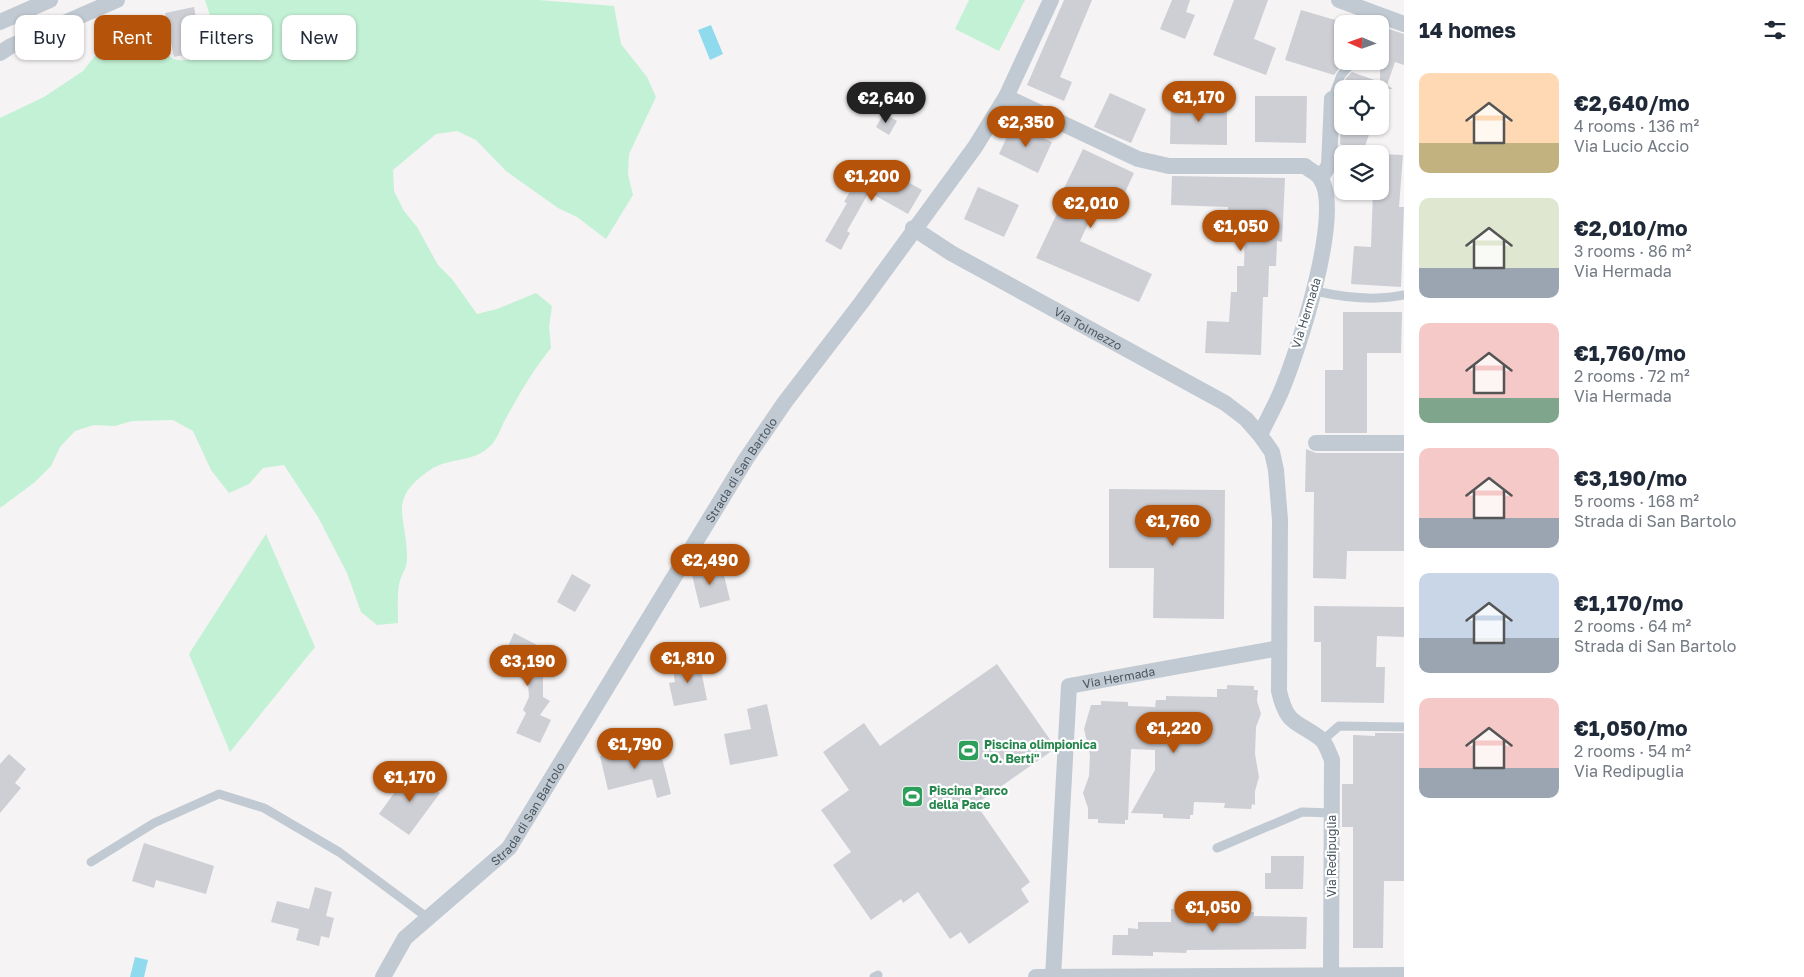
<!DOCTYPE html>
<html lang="en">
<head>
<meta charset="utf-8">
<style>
  :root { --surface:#fff; --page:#f2f2f3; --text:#1f2937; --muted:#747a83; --accent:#b45309 }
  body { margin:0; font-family:"Golos Text",sans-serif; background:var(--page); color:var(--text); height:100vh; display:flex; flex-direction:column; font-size:19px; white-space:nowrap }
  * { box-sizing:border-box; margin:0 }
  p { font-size:16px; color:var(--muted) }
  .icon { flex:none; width:28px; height:28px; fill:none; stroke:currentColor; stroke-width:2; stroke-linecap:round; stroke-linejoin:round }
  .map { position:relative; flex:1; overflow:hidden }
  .panel { display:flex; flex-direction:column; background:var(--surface); width:400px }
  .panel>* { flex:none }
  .top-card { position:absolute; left:15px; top:15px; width:475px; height:45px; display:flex; gap:10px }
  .needle { width:32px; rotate:272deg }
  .controls { position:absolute; left:1334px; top:15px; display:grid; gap:10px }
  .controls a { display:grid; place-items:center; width:55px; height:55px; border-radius:10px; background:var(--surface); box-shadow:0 1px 4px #0004; font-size:25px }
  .price { position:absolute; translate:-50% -42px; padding:0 11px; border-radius:18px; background:var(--accent); color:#fff; font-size:16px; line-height:32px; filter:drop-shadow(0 1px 2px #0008) }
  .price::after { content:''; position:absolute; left:50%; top:30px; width:15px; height:11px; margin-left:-8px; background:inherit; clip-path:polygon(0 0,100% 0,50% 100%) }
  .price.current { background:#222; color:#fff }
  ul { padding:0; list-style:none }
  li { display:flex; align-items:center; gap:15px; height:125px; padding:0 15px }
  li span { display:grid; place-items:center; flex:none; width:140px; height:100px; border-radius:10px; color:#555 }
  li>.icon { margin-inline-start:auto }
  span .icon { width:60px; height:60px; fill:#fffc; stroke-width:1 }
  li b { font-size:21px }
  h2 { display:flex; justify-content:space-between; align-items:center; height:60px; padding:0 15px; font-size:21px }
  .pill { padding:0 18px; border-radius:10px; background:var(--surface); box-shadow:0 1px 4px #0004; font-size:18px; line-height:45px }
  .pill.current { background:var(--accent); color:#fff }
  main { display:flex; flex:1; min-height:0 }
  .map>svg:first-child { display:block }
</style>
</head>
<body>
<main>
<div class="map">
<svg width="1404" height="977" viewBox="0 0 1404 977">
  <rect width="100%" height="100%" fill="#f5f3f3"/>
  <path fill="#c3f1d5" d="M 205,0 L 538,0 L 614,6 L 621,44 L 647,77 L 656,97 L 629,154 L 628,175 L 633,195 L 606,239 L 577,217 L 558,208 L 506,171 L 476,140 L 457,131 L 436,134 L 393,170 L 394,191 L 404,211 L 417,227 L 438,265 L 452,279 L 477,314 L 497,309 L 536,293 L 552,306 L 549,327 L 551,348 C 533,370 520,393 506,418 C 501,427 497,441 489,447 C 473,463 448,457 430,470 C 386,500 407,516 407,557 C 408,568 400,575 399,585 C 397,597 398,611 398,623 L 377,625 L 361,612 L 347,573 L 318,517 L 284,465 L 263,468 L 249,484 L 229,493 L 211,470 L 193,431 L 173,420 L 132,421 L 115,426 L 94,425 L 75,431 L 60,447 L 51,466 L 35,482 L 0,508 L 0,118 L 44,97 L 83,71 L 98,52 L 147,35 C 163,42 159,48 169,56 C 179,65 200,57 211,54 L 213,25 Z
    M 969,0 L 1025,0 L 999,51 L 955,29 Z
    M 266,534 L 315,647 L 230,752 L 189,654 Z"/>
  <path fill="#90daee" d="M 711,25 L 723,54 L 710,60 L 698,30 Z
    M 135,957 L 148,960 L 144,977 L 130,977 Z"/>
  <path fill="#cdcfd5" d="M 1064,0 L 1092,0 L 1060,77 L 1072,82 L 1064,101 L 1027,85 Z
    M 1172,0 L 1190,0 L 1186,12 L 1195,15 L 1185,39 L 1160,29 Z
    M 1234,0 L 1268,0 L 1254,39 L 1276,48 L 1266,75 L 1213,55 Z
    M 194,7 L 202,51 L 174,57 L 165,13 Z
    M 1301,10 L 1342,22 L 1342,64 L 1334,75 L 1285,60 Z
    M 1386,28 L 1404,34 L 1404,65 L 1395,62 L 1387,85 L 1393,89 L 1386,89 L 1382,100 L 1380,89 L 1343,89 L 1346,78 L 1352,72 L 1380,82 L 1380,47 Z
    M 1110,93 L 1146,109 L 1131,143 L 1094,127 Z
    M 1255,96 L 1307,96 L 1306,143 L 1255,142 Z
    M 1171,100 L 1227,101 L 1227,145 L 1170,144 Z
    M 884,113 L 897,121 L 889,135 L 876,127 Z
    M 1013,124 L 1052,142 L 1038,173 L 999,154 Z
    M 1341,126 L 1372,126 L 1363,152 L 1340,144 Z
    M 1083,149 L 1134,173 L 1120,203 L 1102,194 L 1080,241 L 1152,274 L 1139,302 L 1036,258 L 1061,205 L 1057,203 Z
    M 1380,154 L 1403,155 L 1399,207 L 1404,207 L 1401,287 L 1351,284 L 1354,246 L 1371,247 L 1373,191 L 1380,191 Z
    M 867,168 L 894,183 L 899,177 L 922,190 L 908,214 L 869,192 L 847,231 L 850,233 L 841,250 L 825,241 L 847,203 L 844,202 L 856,181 L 859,182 Z
    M 1172,176 L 1285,178 L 1282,242 L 1277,241 L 1276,266 L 1269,266 L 1268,297 L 1263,297 L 1261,355 L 1205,353 L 1207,321 L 1229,322 L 1231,292 L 1237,292 L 1237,266 L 1244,266 L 1245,236 L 1252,236 L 1252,211 L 1228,210 L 1228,207 L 1171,205 Z
    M 978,187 L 1019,205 L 1004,237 L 964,219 Z
    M 1343,312 L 1402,312 L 1401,353 L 1367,353 L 1367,433 L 1325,433 L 1325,370 L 1343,370 Z
    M 1306,449 L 1316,453 L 1404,453 L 1404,551 L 1347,551 L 1346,579 L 1313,578 L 1314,492 L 1305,492 Z
    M 1109,489 L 1225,490 L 1224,619 L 1153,618 L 1154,568 L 1109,568 Z
    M 721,563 L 730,600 L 700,608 L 691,571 Z
    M 572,574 L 591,585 L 575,612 L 557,602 Z
    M 1314,606 L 1404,607 L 1404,637 L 1377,636 L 1376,667 L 1385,667 L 1384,703 L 1321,702 L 1321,642 L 1314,642 Z
    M 514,633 L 537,645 L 528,662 L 543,673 L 543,697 L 550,701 L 540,715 L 551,720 L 540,743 L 516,733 L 526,713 L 523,710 L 529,697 L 528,683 L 500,664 Z
    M 699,660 L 707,700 L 674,706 L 669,683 L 675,682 L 672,665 Z
    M 997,664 L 1056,748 L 976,804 L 1030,882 L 1021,889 L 1029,902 L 969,944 L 961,932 L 950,939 L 918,892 L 903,903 L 901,899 L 871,920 L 833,865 L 851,852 L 821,810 L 849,790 L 823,752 L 864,723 L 880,746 Z
    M 1227,685 L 1254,686 L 1254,690 L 1258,690 L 1257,701 L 1261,714 L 1256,727 L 1255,754 L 1259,777 L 1255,791 L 1255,805 L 1252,804 L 1251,809 L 1224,808 L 1225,803 L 1194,802 L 1193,815 L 1190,815 L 1190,819 L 1163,818 L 1163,814 L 1131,813 L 1155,770 L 1155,750 L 1131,749 L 1128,820 L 1125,820 L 1125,824 L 1098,823 L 1098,819 L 1088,819 L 1088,808 L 1083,793 L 1089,776 L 1090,755 L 1084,729 L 1091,705 L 1101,705 L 1101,701 L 1128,702 L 1128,706 L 1155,707 L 1156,700 L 1166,700 L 1166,696 L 1217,697 L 1217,689 L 1227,689 Z
    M 767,704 L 778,756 L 730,765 L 724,734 L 751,729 L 747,709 Z
    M 1375,733 L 1404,733 L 1404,881 L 1384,881 L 1383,948 L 1353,948 L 1353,827 L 1342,827 L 1342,784 L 1353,784 L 1353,735 L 1375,736 Z
    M 650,744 L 653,760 L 662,758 L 671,794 L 657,798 L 652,779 L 608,790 L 600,756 Z
    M 9,754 L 26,769 L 15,783 L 21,788 L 0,813 L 0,764 Z
    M 410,771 L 440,793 L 409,835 L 379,814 Z
    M 144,843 L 214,866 L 206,894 L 156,880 L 154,888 L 132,881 Z
    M 1271,856 L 1304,856 L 1303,889 L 1265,889 L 1265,873 L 1271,873 Z
    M 315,887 L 332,892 L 326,916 L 334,918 L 329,938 L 321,936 L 319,946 L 296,940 L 299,929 L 271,922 L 277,901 L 309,909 Z
    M 1171,909 L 1254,912 L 1254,916 L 1307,917 L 1306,949 L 1187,950 L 1186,953 L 1153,952 L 1153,956 L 1112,955 L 1113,935 L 1128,935 L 1128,928 L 1138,929 L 1138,922 L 1171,922 Z"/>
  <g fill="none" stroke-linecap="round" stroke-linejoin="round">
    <path stroke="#c1cad2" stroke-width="9" d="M 1332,99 L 1341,75 L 1354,61
      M 1315,291 C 1342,297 1377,301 1404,295
      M 1323,740 L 1339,726 L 1404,727
      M 1217,848 L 1302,812 L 1332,813
      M 91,862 L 154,823 L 219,794 L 264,808 L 339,852 L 428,918
      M 874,977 L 878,975"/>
    <g stroke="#c1cad2" stroke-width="16">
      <path d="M 1339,0 L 1404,24"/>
      <path d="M 0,22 L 50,0"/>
      <path d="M 0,53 L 11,46 L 117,0"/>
      <path d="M 1006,97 L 1138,159 L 1169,166 L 1305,166 C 1309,170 1317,173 1320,178 C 1345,210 1296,358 1280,394 C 1274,408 1266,422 1260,435"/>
      <path d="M 1321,178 L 1329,165 L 1332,99"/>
      <path id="s1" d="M 913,228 L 951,253 L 1225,403 L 1246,419 L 1260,435 L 1272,452 L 1276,470 L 1280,520 L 1279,691 C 1287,726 1296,720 1321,739 C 1326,743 1329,753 1332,760 L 1331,977"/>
      <path d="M 1316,443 L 1404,443"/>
      <path id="s2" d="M 383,977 L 405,938 L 509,848 L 746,459 L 785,402 L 861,303 L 975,147 L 1006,97 L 1051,0"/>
      <path d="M 1036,977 L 1404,975"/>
      <path id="s3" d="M 1053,977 L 1069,686 L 1279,648"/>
    </g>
  </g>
  <defs>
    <symbol id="stadium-square" viewBox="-11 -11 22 22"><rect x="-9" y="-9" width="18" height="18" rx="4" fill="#2e9e5b" stroke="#fff"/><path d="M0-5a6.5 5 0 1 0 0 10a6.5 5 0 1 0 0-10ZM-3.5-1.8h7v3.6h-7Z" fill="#fff"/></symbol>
  </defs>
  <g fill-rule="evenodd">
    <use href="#stadium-square" x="956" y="738" width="25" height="25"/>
    <use href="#stadium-square" x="900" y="784" width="25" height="25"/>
  </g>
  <g text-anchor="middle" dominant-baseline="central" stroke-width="4.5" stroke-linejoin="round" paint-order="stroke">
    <g font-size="12" fill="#4a5661" stroke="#fff">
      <text transform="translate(1306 313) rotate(-73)">Via Hermada</text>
      <text stroke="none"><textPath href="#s1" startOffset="202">Via Tolmezzo</textPath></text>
      <text stroke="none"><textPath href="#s2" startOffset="626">Strada di San Bartolo</textPath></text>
      <text stroke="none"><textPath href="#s3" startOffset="342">Via Hermada</textPath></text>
      <text stroke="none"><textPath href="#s2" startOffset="221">Strada di San Bartolo</textPath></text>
      <text transform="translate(1331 856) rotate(-90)">Via Redipuglia</text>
    </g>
    <g font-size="12" font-weight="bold" fill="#27864d" stroke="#fff" text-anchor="start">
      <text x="984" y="744">Piscina olimpionica<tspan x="984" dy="14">"O. Berti"</tspan></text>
      <text x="929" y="790">Piscina Parco<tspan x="929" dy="14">della Pace</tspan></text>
    </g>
  </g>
</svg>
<div class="controls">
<a><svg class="needle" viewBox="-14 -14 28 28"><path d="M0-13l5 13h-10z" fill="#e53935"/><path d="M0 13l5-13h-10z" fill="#747a83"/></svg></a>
<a><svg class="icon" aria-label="locate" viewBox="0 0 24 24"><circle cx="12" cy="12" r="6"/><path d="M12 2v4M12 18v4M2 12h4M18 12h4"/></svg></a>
<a><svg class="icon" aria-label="layers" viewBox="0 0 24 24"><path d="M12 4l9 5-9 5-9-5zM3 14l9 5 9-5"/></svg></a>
</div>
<b class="price" style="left:1199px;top:123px">€1,170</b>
<b class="price current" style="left:886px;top:124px">€2,640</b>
<b class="price" style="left:1026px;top:148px">€2,350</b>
<b class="price" style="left:872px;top:202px">€1,200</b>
<b class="price" style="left:1091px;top:229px">€2,010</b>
<b class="price" style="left:1241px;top:252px">€1,050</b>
<b class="price" style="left:1173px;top:547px">€1,760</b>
<b class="price" style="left:710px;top:586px">€2,490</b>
<b class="price" style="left:688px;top:684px">€1,810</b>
<b class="price" style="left:528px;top:687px">€3,190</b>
<b class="price" style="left:1174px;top:754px">€1,220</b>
<b class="price" style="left:635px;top:770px">€1,790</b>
<b class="price" style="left:410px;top:803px">€1,170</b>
<b class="price" style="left:1213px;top:933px">€1,050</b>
<div class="top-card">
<a class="pill">Buy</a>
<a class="pill current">Rent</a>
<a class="pill">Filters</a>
<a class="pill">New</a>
</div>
</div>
<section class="panel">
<h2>14 homes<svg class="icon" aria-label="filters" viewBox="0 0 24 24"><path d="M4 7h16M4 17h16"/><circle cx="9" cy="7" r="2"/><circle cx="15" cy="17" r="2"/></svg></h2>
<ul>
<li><span style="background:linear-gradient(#ffd9b3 70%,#c2b280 0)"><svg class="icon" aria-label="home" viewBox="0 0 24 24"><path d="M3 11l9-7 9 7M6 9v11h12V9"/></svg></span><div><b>€2,640/mo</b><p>4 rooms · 136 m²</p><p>Via Lucio Accio</p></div></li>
<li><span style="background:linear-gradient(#dfe7d0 70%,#9aa5b1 0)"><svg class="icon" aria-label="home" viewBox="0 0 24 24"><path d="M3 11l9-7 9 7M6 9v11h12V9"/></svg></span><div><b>€2,010/mo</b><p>3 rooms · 86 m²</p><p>Via Hermada</p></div></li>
<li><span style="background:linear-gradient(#f6c9c9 75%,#7fa58c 0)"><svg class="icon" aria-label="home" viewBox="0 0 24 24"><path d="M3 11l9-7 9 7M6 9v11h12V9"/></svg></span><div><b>€1,760/mo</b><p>2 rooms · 72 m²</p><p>Via Hermada</p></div></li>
<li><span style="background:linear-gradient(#f6c9c9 70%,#9aa5b1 0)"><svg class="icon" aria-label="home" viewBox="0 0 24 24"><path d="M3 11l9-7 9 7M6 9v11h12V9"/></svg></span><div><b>€3,190/mo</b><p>5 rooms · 168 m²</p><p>Strada di San Bartolo</p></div></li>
<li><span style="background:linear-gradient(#c9d6e8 65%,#9aa5b1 0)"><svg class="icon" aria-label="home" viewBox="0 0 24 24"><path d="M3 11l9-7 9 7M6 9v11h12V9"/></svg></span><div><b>€1,170/mo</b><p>2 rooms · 64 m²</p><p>Strada di San Bartolo</p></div></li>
<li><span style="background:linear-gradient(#f6c9c9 70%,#9aa5b1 0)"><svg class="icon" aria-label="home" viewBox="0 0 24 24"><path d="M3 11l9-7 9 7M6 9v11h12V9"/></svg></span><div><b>€1,050/mo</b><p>2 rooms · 54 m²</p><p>Via Redipuglia</p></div></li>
</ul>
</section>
</main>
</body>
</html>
